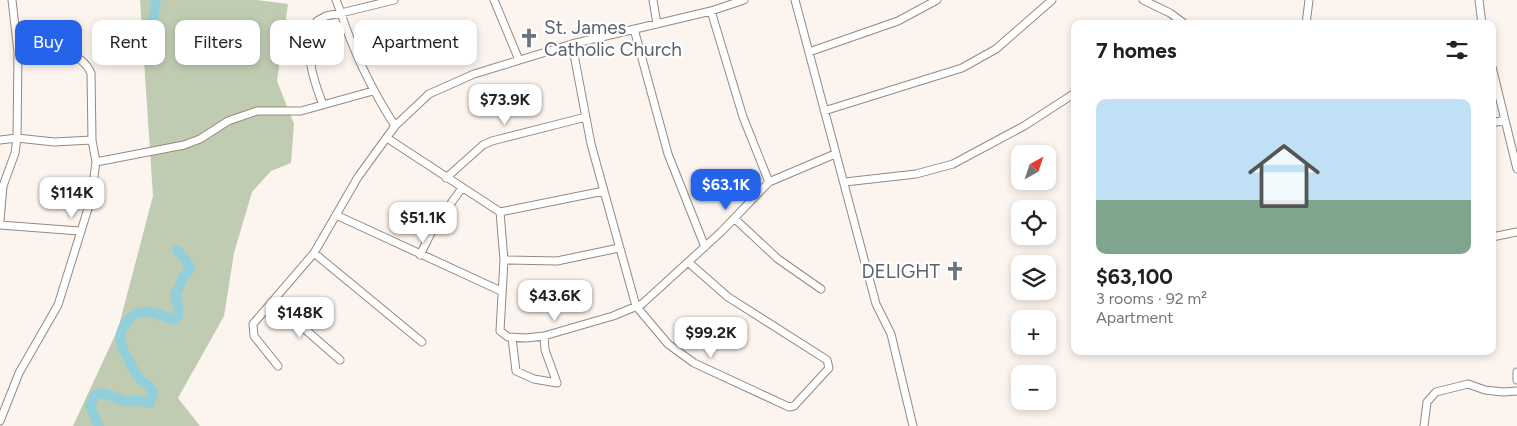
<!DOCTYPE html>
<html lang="en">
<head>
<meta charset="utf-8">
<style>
  :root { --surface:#fff; --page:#f6f6f6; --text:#202124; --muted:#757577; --accent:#2563eb }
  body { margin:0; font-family:Figtree,sans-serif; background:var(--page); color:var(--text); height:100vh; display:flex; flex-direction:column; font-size:19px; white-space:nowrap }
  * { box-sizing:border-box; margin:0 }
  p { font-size:16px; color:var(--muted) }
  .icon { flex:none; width:28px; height:28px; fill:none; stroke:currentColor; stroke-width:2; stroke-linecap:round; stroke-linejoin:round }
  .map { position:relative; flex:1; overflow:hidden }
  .details { position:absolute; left:1071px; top:20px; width:425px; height:335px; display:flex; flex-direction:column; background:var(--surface); border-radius:10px; box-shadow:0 2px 8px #0003 }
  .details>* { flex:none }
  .top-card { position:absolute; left:15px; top:20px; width:475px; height:45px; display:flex; gap:10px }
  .needle { width:32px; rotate:40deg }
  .tools { position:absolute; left:1011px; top:145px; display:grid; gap:10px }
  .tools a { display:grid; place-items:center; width:45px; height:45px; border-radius:10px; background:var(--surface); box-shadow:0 2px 8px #0003; font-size:25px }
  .price { position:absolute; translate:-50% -42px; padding:0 11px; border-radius:10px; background:#fff; color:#222; font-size:16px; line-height:32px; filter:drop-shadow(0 1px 2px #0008) }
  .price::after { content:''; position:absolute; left:50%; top:30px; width:15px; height:11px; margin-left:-8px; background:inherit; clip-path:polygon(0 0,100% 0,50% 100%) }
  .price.current { background:var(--accent); color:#fff }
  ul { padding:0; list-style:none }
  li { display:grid; align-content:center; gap:10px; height:265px; padding:0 25px }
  li span { display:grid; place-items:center; height:155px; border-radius:10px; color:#555 }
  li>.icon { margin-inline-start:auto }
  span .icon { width:90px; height:90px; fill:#fffc; stroke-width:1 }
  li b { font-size:21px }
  h2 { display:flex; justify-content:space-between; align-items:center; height:60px; padding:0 25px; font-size:21px }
  .pill { padding:0 18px; border-radius:10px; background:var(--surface); box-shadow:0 2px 8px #0003; font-size:18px; line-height:45px }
  .pill.current { background:var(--accent); color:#fff }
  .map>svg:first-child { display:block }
</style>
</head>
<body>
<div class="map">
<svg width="1517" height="426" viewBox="0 0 1517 426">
  <rect width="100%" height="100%" fill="#fcf4ee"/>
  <path fill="#bfccb1" d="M 140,0 L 257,0 L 288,4 L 277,81 L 294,124 L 291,163 L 271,171 L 252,192 L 234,253 L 224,316 L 178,398 L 200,426 L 73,426 L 118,329 L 153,196 Z"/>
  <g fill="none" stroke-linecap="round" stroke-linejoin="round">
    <path stroke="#93cfdb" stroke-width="10" d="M 151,37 L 156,0
      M 99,426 L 90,406 L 95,395 L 102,393 L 128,402 L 134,400 L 150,403 L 153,392 C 148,383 146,385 140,379 C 136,375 132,367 130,362 C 121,347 115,336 128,320 C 141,305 157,314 174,320 C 182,312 177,305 175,295 L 184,276 L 190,269 L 186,260 L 177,250"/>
    <defs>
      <path id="minor" d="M 336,0 L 341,13 L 394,0
        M 494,0 L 519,60
        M 653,0 L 657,24
        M 795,0 L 876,304 L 891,334 L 913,426
        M 1143,0 L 1170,13 L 1185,24
        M 1479,0 L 1482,24
        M 711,11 L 743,117 L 769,182
        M 1306,24 L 1309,0
        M 634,29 L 668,154 L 705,247
        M 572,44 L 591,144 L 604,191
        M 809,52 L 898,21 L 937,0
        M 1492,67 L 1517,169
        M 323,105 C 313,79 302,48 317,21 L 326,16 L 341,13 C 354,54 372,90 395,126
        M 824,111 L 962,68 L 996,49 L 1052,0
        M 1492,123 L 1505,120
        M 387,138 L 500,212 L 604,191 L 636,306 L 668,344 L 694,363 L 789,407 L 794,406 L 829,368 L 827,360 L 728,297 L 688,262
        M 0,140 L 17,138 L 54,142 L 92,140
        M 96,162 L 184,145 L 200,139 L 228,121 L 257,111 L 301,111 L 373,91
        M 446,178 L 483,145 L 492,141 L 586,117
        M 845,182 L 916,174 L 953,164 L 1024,126 L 1075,93
        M 500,212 L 504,260 L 500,331 L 508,337 L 526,338 L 544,336 L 613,316 L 642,304 L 721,232 L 769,182 L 835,154
        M 336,215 L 501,291
        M 735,219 L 778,259 L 821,289
        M 0,220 L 3,186 L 15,153 L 17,138 L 18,52 L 12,0
        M 0,225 L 79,231
        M 1492,237 L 1517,232
        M 314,253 L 422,342
        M 420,255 L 434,227 L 462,188
        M 504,260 L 557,261 L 619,248
        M 274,302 L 340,360
        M 544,336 L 545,350 L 557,383
        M 512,338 L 516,371 L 534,379 L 557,383
        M 278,366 L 254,336 L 253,324 L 314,253 L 358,177 L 395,126 L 429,94 L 474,74 L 572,44 L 711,11 L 744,0
        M 1517,372 L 1517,380
        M 0,421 L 19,373 L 58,305 L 91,199 L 96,162 L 92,140 L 91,73 C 78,45 44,52 18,52
        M 1424,426 L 1427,402 L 1436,392 L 1468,384 L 1485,390 L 1503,392 L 1517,391"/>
    </defs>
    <use href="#minor" stroke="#9a887a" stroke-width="9"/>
    <use href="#minor" stroke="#fff" stroke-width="7"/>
  </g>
  <defs>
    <symbol id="church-bare" viewBox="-9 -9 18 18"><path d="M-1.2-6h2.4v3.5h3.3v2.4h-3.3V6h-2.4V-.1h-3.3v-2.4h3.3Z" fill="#6b7280" stroke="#fff" stroke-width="2.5" paint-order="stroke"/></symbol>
  </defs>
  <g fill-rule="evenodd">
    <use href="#church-bare" x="515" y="24" width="28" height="28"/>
    <use href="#church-bare" x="941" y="257" width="28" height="28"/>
  </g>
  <g text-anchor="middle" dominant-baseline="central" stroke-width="4.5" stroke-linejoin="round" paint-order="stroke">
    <g font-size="19" fill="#5b616d" stroke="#fff" text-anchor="start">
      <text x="544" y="27">St. James<tspan x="544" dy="22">Catholic Church</tspan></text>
      <text x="940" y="271" text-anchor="end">DELIGHT</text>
    </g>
  </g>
</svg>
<div class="tools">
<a><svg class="needle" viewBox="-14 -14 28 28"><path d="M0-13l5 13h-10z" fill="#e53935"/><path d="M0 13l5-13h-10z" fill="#757577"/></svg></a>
<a><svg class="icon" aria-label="locate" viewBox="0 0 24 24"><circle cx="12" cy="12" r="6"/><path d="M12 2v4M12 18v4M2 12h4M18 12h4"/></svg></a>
<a><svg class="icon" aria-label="layers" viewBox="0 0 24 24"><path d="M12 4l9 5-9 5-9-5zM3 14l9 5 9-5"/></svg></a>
<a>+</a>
<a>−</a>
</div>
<b class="price" style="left:505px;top:126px">$73.9K</b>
<b class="price current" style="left:726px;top:211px">$63.1K</b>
<b class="price" style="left:72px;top:219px">$114K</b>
<b class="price" style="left:423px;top:244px">$51.1K</b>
<b class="price" style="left:555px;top:322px">$43.6K</b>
<b class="price" style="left:300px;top:339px">$148K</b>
<b class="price" style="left:711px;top:359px">$99.2K</b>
<div class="top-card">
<a class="pill current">Buy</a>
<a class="pill">Rent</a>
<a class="pill">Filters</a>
<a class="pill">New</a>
<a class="pill">Apartment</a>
</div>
<section class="details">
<h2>7 homes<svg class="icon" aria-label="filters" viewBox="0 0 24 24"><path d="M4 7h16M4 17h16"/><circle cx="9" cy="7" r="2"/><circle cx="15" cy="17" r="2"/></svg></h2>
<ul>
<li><span style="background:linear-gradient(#bfe0f5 65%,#7fa58c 0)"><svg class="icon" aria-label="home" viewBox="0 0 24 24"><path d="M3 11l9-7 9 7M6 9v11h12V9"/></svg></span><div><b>$63,100</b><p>3 rooms · 92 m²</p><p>Apartment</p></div></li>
</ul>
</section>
</div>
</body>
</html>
